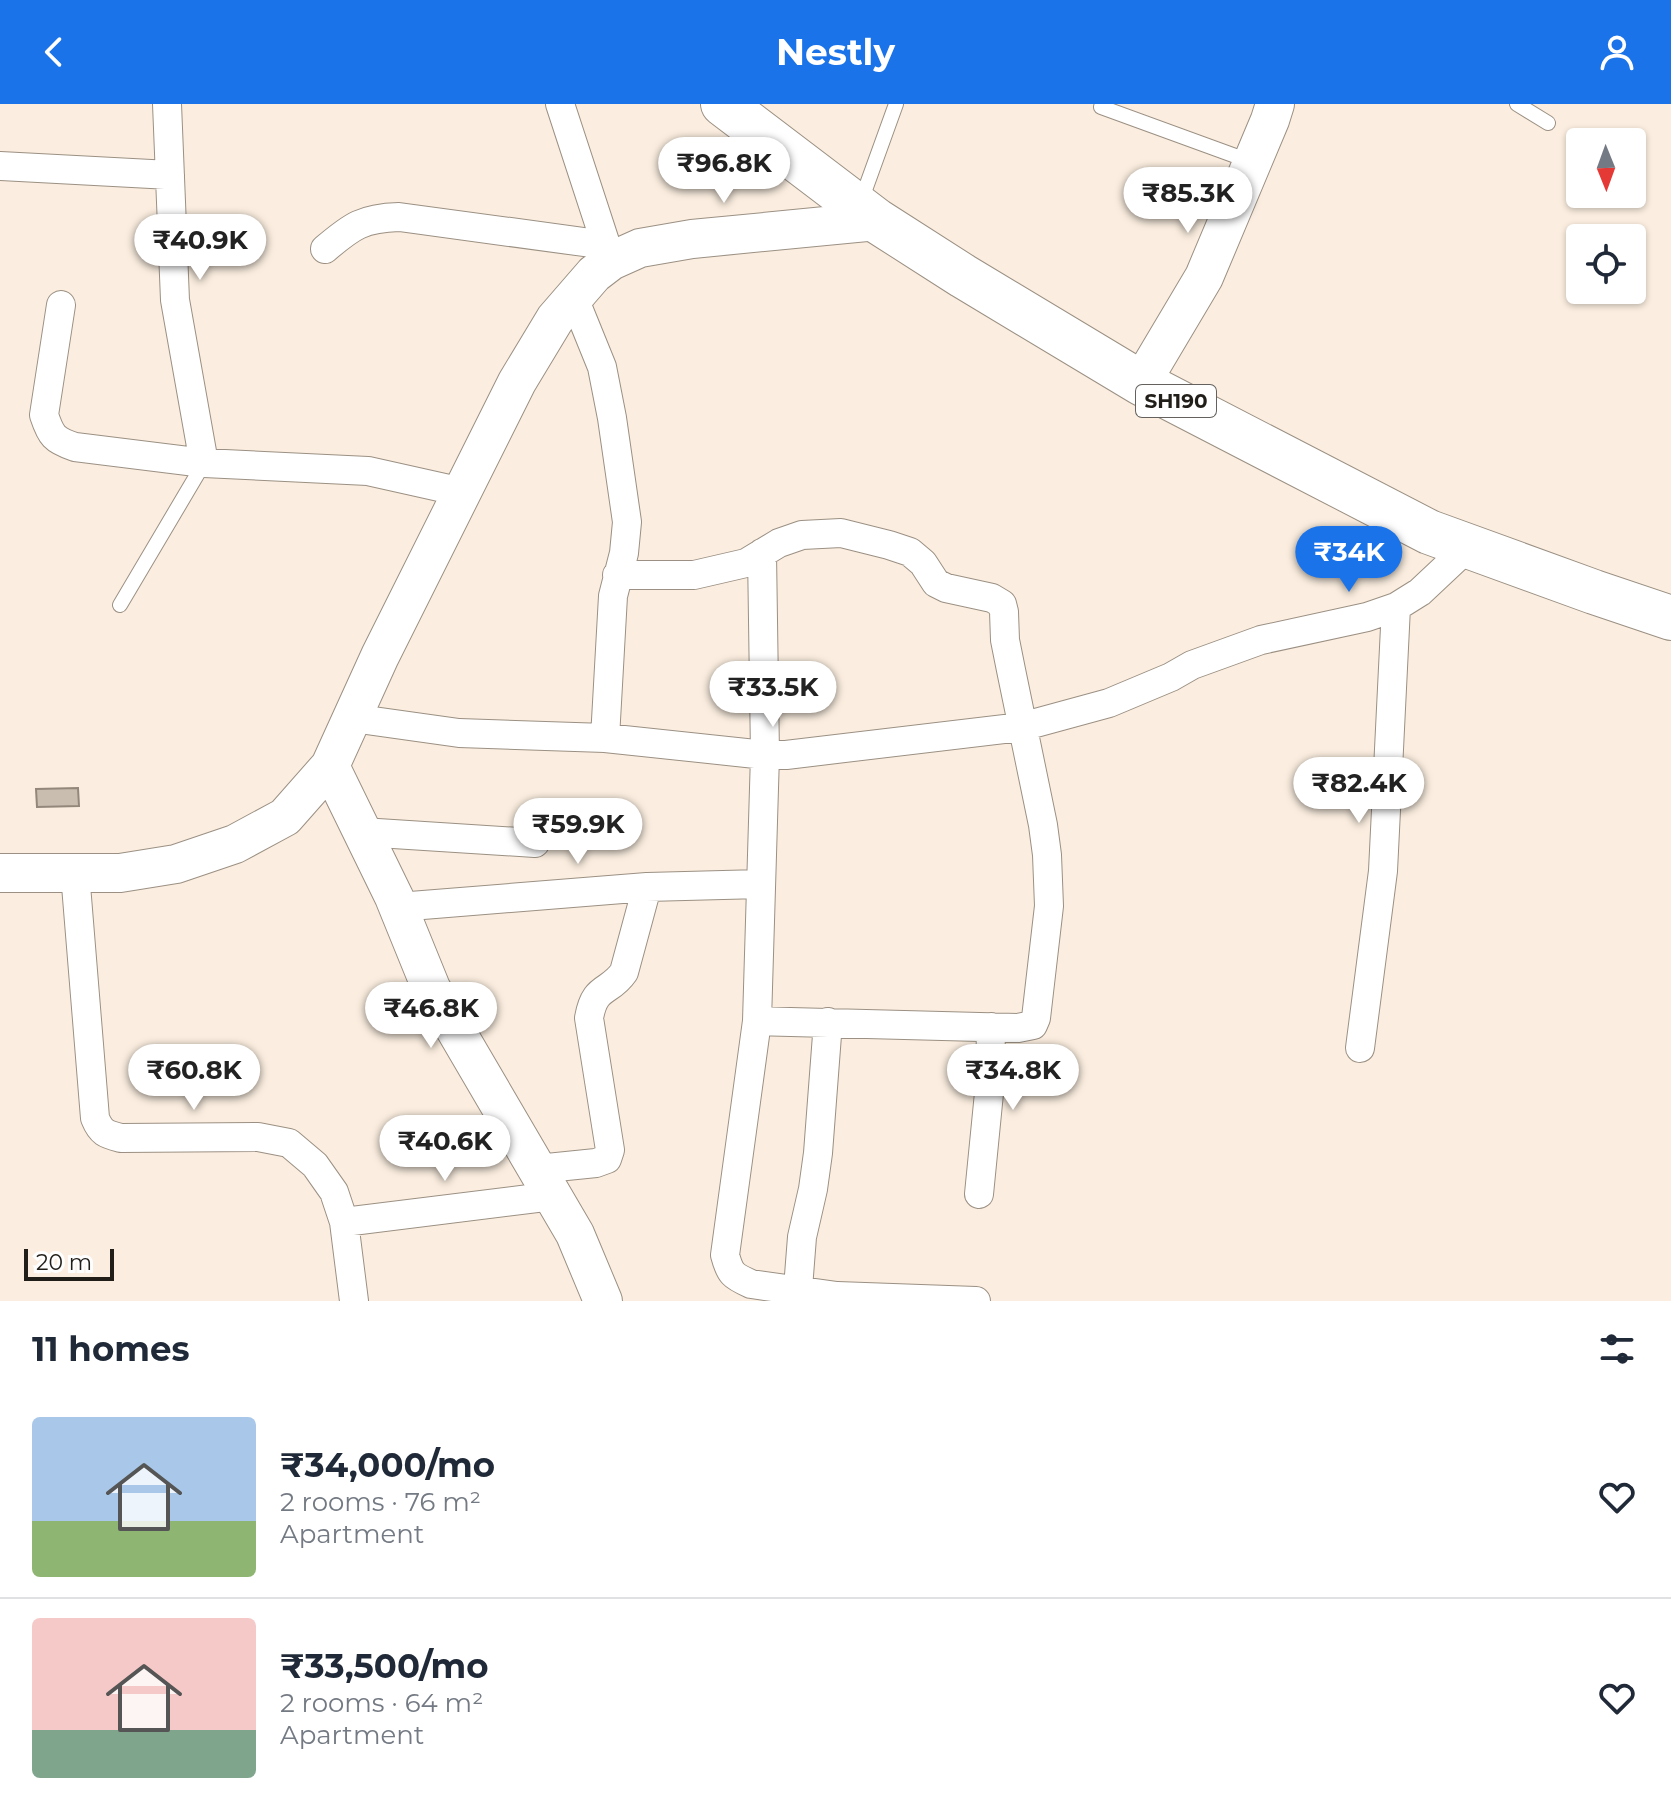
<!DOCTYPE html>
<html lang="en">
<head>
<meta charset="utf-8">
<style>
  :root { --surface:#fff; --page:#f6f6f7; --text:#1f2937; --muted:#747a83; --line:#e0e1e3; --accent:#1a73e8 }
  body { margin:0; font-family:Montserrat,sans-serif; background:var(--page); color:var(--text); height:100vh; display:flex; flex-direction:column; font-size:30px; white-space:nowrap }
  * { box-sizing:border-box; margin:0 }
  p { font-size:26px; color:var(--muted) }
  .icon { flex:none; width:44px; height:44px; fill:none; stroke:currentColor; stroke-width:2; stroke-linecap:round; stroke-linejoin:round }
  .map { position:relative; height:1197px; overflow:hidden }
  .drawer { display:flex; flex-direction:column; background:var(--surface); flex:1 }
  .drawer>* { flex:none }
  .needle { width:52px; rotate:179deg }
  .buttons { position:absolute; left:1566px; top:24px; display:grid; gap:16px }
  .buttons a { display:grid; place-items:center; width:80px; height:80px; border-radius:8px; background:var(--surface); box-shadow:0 2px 6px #0004; font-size:40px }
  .scale { position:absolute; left:24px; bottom:20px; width:90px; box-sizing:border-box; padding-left:8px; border:4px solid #211d18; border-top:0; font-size:22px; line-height:28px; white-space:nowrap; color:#211d18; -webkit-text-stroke:6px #fefefe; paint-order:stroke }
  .price { position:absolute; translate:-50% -68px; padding:0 18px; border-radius:28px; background:#fff; color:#222; font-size:26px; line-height:52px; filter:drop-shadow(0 2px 4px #0008) }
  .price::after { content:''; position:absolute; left:50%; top:48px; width:24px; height:18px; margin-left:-12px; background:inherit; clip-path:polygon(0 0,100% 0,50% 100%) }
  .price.active { background:var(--accent); color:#fff }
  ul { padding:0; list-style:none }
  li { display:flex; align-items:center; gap:24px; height:200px; padding:0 32px }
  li+li { border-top:2px solid var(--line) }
  li span { display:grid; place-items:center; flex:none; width:224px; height:160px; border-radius:8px; color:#555 }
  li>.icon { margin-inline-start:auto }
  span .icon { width:96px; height:96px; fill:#fffc; stroke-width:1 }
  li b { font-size:34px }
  h2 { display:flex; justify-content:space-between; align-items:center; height:96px; padding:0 32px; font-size:34px }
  header { display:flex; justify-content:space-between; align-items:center; height:104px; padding:0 32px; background:var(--accent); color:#fff; font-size:36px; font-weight:700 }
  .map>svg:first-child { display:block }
</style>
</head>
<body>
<header><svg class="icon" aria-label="back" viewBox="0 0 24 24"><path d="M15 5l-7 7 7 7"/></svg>Nestly<svg class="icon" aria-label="person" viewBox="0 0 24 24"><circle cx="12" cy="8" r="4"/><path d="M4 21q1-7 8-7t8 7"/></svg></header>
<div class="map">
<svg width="1671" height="1197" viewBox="0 0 1671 1197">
  <rect width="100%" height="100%" fill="#fbeee0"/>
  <path fill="#c9bdb0" stroke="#92877a" stroke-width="2" d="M 78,684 L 79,702 L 37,703 L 36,685 Z"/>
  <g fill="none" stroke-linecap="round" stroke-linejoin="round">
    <defs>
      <path id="lane" d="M 1517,0 L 1548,19
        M 1101,3 L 1252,58
        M 861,97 L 896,0
        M 120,501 L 204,359"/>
      <path id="street" d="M 167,0 L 175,196 L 204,359
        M 560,0 L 611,156
        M 0,62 L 170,71
        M 325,145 C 352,122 363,114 399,113 L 606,141
        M 574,194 L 602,263 L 612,314 L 627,418 L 624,449 L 613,492 L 605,634
        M 61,201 L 44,311 C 51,332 54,336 75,343 L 204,359 L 368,367 L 462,388
        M 762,449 L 765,651 L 757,917 L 725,1151 C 730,1170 733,1172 751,1180 L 837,1192 L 976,1197
        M 617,471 L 694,471 L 746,459 L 779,439 L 802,431 L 841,429 L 889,441 L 910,448 L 923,459 L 936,479 L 946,484 L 992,494 L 1002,500 L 1004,508 L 1005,536 L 1011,566 L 1043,721 L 1047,751 L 1049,802 L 1036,914 L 1033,921 L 1018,924 L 757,917
        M 352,614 L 459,629 L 605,634 L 765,651 L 786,651 L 1021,623 L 1109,599 L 1171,573 L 1192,561 L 1261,536 L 1367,513 L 1396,503 L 1420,488 L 1469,442
        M 362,728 L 535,739
        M 75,769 L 95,1014 C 101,1029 106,1030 121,1034 L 258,1033 L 289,1039 L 315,1061 L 334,1088 L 344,1118 L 354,1197
        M 398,803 L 647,783 L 761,780
        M 1360,944 L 1383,767 L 1396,503
        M 537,1065 L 596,1059 L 607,1055 L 610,1046 L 589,914 C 595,880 609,890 624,868 L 647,783
        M 979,1090 L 990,979 L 991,923
        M 344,1118 L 553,1092
        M 797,1197 L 802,1133 L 813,1085 L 818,1049 L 828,918"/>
      <path id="secondary" d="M 1141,279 L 1204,173 L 1270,16 L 1275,0
        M 330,662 L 394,793 L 431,884 L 575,1130 L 603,1197
        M 0,769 L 120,769 L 176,760 L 235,740 L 285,713 L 330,662 L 380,552 L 517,278 L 555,215 L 594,170 L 611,157 L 640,144 L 692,135 L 877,117"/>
      <path id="primary" d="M 723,0 L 877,117 L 963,172 L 1141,279 L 1429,428 L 1594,488 L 1671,514"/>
    </defs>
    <use href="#lane" stroke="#9b9083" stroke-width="16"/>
    <use href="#street" stroke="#9b9083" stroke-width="30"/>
    <use href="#secondary" stroke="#9b9083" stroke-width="40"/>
    <use href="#primary" stroke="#9b9083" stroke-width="46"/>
    <use href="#lane" stroke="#fff" stroke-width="14"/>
    <use href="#street" stroke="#fff" stroke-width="28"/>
    <use href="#secondary" stroke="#fff" stroke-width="38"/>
    <use href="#primary" stroke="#fff" stroke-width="44"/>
  </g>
  <g text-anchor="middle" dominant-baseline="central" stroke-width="6" stroke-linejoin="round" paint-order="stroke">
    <rect fill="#fefefe" stroke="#63605d" stroke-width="2" x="1136" y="281" width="80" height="32" rx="6"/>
    <g font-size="20" font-weight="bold" fill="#211d18">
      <text x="1176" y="297">SH190</text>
    </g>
  </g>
</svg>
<div class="buttons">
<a><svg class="needle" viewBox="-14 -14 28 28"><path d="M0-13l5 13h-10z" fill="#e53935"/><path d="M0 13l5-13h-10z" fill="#747a83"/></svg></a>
<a><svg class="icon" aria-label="locate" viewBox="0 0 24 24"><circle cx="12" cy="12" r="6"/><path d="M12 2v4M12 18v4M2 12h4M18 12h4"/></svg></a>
</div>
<div class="scale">20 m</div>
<b class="price" style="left:724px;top:101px">₹96.8K</b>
<b class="price" style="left:1188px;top:131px">₹85.3K</b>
<b class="price" style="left:200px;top:178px">₹40.9K</b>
<b class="price active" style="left:1349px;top:490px">₹34K</b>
<b class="price" style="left:773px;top:625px">₹33.5K</b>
<b class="price" style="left:1359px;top:721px">₹82.4K</b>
<b class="price" style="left:578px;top:762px">₹59.9K</b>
<b class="price" style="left:431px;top:946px">₹46.8K</b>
<b class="price" style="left:194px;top:1008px">₹60.8K</b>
<b class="price" style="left:1013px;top:1008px">₹34.8K</b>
<b class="price" style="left:445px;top:1079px">₹40.6K</b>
</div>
<section class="drawer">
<h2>11 homes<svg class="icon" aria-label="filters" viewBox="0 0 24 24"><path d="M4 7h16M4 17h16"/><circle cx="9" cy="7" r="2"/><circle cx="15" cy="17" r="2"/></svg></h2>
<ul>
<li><span style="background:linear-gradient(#a9c7e8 65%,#8fb573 0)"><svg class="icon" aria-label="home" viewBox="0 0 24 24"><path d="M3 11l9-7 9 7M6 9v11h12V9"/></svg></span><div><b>₹34,000/mo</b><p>2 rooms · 76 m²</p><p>Apartment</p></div><svg class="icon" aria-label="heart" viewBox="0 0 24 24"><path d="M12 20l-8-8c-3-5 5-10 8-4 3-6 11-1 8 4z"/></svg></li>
<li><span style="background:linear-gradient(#f6c9c9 70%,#7fa58c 0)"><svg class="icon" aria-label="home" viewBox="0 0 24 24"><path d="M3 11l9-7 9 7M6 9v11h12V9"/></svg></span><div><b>₹33,500/mo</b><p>2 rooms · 64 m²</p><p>Apartment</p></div><svg class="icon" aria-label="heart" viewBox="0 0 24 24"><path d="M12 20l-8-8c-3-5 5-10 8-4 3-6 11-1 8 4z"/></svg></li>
</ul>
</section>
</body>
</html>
